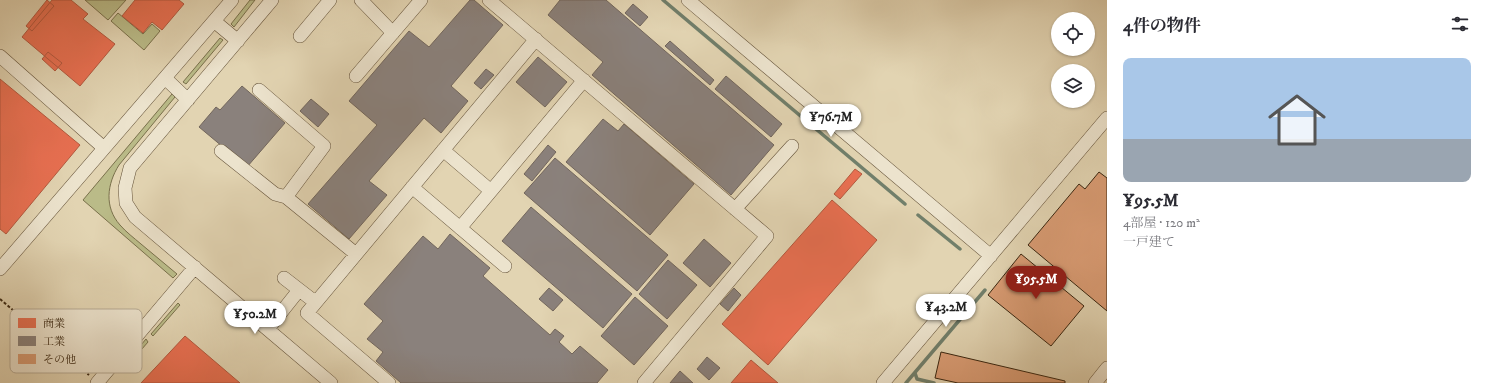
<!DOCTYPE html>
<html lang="ja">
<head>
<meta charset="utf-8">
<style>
  :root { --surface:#fff; --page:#f7f7f7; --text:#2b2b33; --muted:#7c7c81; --line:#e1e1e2; --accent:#8f2418 }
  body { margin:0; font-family:"IM FELL DW Pica","Noto Serif JP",serif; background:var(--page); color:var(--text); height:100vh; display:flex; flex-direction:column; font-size:15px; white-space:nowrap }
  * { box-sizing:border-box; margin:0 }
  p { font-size:13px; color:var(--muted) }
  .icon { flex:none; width:22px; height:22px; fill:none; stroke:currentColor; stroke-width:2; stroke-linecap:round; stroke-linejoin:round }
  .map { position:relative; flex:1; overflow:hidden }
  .details { display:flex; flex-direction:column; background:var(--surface); width:380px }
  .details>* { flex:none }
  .tools { position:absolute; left:1051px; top:12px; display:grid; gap:8px }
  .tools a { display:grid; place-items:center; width:44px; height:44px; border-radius:50%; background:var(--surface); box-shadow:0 1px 3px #0004; font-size:20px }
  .price { position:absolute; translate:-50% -34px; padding:0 9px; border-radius:14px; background:#fff; color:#222; font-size:13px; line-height:26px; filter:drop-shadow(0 1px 2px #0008) }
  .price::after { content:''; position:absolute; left:50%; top:24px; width:12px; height:9px; margin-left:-6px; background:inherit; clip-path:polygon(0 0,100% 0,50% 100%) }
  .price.current { background:var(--accent); color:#fff }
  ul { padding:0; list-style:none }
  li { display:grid; align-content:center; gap:8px; height:212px; padding:0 16px }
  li+li { border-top:1px solid var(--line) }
  li span { display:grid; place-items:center; height:124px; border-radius:8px; color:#555 }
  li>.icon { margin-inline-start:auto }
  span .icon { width:72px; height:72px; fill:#fffc; stroke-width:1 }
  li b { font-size:17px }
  h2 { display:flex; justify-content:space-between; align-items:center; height:48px; padding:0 16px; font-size:17px }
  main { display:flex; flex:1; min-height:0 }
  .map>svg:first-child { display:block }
</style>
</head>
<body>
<main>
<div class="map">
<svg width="1107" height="383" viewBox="0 0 1107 383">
  <rect width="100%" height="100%" fill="#e2d4b2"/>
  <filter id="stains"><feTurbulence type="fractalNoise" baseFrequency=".005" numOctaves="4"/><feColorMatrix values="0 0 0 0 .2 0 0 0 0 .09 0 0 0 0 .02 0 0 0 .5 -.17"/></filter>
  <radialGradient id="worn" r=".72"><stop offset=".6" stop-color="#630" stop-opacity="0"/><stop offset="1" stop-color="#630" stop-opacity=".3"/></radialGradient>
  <path fill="#babb88" stroke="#7a714c" d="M 85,0 L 126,0 L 108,20 Z
    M 250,0 L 255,0 L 234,27 L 231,24 Z
    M 118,13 L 143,34 L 152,24 L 160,31 L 144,50 L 111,21 Z
    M 220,38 L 223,40 L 186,84 L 183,82 Z
    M 172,94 L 175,97 L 119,165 C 107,184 104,207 120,225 C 126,232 134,238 141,244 C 153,254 165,264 177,274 L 173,278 L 83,200 Z
    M 178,303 L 180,305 L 153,336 L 151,334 Z
    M 146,339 L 148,342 L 122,372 L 120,370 Z"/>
  <path fill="#e76f51" stroke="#b3593e" d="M 47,0 L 54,6 L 32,31 L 26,26 Z
    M 52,0 L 71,0 L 88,14 L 83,19 L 115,44 L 80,86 L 22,37 Z
    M 135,0 L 179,0 L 184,4 L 162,30 L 152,22 L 143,33 L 122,16 Z
    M 48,52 L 62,63 L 55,71 L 42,59 Z
    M 0,79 L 80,145 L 6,234 L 0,229 Z
    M 855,169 L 862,174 L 840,199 L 834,194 Z
    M 832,200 L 877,240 L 768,365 L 722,324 Z
    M 185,336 L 240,383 L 141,383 Z
    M 751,360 L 778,383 L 731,383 Z"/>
  <path fill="#8a817c" stroke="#72665c" d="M 470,0 L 474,0 L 503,25 L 451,86 L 468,101 L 441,133 L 424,118 L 369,181 L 387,195 L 349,239 L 308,204 L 377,125 L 349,101 L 409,31 L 429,47 Z
    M 560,0 L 606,0 L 774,145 L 731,195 L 592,75 L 603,62 L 548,15 Z
    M 633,4 L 648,17 L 640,26 L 625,13 Z
    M 670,41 L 714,80 L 710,85 L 665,46 Z
    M 538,57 L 567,82 L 545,107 L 516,82 Z
    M 486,69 L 494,75 L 481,89 L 474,83 Z
    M 726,76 L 782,124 L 771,137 L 715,89 Z
    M 242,86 L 285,123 L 247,167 L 199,127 L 216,107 L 220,110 Z
    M 311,99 L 329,114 L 318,127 L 300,111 Z
    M 603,119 L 618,131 L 624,124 L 694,184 L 650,235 L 566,162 Z
    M 548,145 L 556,152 L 532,181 L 524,174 Z
    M 555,158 L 668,255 L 637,291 L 524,193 Z
    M 531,207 L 632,294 L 603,328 L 502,241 Z
    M 450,234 L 490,268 L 483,276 L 550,335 L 555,329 L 564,336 L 559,342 L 572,354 L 580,346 L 608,370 L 597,383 L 401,383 L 376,361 L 383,352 L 367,339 L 383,321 L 364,304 L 423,236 L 438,249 Z
    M 704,239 L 731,263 L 710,287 L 683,263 Z
    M 668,260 L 697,285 L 667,319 L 639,294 Z
    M 549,288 L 563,300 L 553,311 L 539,299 Z
    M 734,288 L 741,295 L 728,311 L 720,304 Z
    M 635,297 L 668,326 L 634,365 L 601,336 Z
    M 707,357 L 720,368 L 709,380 L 697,369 Z
    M 680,371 L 693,383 L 670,383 Z"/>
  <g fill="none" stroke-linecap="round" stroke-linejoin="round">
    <path stroke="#717f6b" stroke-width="3.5" d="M 663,0 L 905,204
      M 918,215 L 960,249
      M 915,373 L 917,379 L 934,383
      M 906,383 L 985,290"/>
  </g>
  <path fill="#d99c74" stroke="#3a2711" d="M 1099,172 L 1107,178 L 1107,311 L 1028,245 L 1079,184 L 1085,189 Z
    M 1021,254 L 1084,306 L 1051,346 L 988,295 Z
    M 941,352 L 1065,381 L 1065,383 L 958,383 L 935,378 Z"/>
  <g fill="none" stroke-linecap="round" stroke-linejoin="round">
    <defs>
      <path id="minor" d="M 272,0 L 130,168 L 125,188 L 126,203 L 135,217 L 331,383
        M 361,0 L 393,33
        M 489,0 L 767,236 L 644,383
        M 688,0 L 991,256
        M 214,21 L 238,41
        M 300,36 L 330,0
        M 0,56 L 104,148
        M 356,76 L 421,0
        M 165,78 L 188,100
        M 259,90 L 324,146 L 286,197
        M 443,150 L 491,191
        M 221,151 L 275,194 L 286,197 L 356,254
        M 412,187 L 505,266
        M 735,209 L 792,146
        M 460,228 L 584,80
        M 0,269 L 232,0
        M 284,278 L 315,302
        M 268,329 L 299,290
        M 97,383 L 195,267
        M 389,383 L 307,313 L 536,39
        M 883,383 L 1107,118
        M 1095,383 L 1107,368"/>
    </defs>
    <use href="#minor" stroke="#645239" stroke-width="14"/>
    <path stroke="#3a2711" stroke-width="2" stroke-dasharray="3 2" stroke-linecap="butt" d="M 0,299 L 89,375"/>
    <use href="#minor" stroke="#ece3cd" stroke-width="13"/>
  </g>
  <rect x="10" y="309" width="132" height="64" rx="6" fill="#ece3cd" stroke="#b7ab95" stroke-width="1"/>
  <rect x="18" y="318" width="18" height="10" fill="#e76f51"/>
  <rect x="18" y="336" width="18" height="10" fill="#8a817c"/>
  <rect x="18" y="354" width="18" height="10" fill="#d99c74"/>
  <g font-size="11" fill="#3a2711">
    <text x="43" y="327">商業</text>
    <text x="43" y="345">工業</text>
    <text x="43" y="363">その他</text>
  </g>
  <rect width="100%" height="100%" filter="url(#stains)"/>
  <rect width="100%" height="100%" fill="url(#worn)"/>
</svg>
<div class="tools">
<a><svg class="icon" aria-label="locate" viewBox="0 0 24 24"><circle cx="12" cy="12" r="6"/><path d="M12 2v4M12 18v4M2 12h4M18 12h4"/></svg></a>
<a><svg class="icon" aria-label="layers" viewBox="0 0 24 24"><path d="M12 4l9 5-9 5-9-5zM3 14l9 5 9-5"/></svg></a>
</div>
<b class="price" style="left:831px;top:138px">¥76.7M</b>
<b class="price current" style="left:1036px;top:300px">¥95.5M</b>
<b class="price" style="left:946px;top:328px">¥43.2M</b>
<b class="price" style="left:255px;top:335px">¥50.2M</b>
</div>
<section class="details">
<h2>4件の物件<svg class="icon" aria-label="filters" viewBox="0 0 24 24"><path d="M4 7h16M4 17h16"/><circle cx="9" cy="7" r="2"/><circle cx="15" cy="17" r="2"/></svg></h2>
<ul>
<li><span style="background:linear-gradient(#a9c7e8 65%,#9aa5b1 0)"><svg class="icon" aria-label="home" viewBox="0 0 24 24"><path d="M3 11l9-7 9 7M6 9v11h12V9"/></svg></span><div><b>¥95.5M</b><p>4部屋 · 120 m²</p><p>一戸建て</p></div></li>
</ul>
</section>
</main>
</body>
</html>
